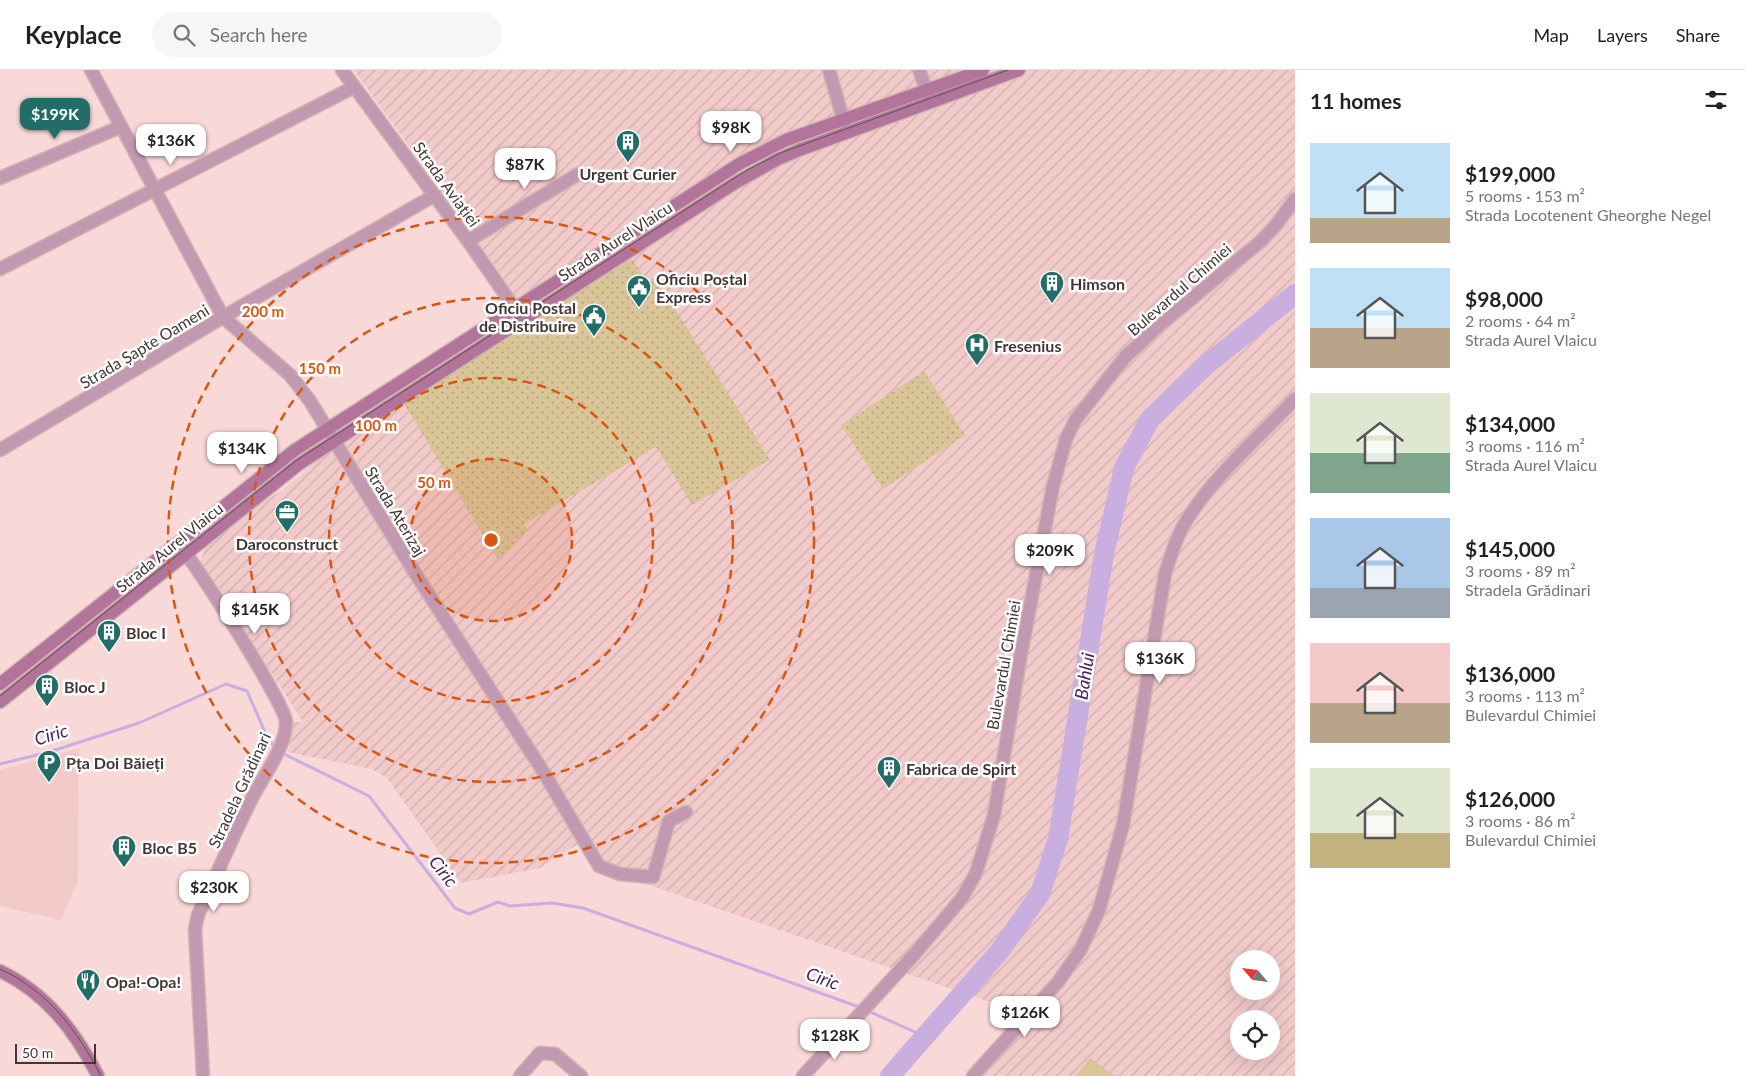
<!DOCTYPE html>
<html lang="en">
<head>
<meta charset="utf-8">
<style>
  :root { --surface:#fff; --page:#f6f6f6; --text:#222; --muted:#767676; --line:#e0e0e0; --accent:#236d68 }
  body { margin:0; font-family:Lato,sans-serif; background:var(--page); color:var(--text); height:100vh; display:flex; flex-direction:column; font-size:19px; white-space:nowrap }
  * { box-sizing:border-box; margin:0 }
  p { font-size:16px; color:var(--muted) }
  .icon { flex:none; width:28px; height:28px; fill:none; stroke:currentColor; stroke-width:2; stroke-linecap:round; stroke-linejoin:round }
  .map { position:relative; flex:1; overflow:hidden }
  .side { display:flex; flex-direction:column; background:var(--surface); width:450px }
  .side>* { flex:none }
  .needle { width:32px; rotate:298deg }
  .controls { position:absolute; left:1230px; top:880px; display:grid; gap:10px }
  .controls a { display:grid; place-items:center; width:50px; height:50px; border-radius:50%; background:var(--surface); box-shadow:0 5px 20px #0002; font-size:25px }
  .scale { position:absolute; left:15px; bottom:12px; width:81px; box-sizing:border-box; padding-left:5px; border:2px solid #433636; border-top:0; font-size:14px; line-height:18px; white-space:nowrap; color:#433636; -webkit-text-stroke:4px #fff; paint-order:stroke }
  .price { position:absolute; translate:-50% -42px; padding:0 11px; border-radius:10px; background:#fff; color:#222; font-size:16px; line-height:32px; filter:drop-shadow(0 1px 2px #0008) }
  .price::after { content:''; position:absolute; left:50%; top:30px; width:15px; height:11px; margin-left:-8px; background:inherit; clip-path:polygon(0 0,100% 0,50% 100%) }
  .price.current { background:var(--accent); color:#fff }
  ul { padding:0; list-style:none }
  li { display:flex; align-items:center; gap:15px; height:125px; padding:0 15px }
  li span { display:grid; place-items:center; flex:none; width:140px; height:100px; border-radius:0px; color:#555 }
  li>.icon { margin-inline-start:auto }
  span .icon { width:60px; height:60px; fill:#fffc; stroke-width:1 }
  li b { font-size:21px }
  h2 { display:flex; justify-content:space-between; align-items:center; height:60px; padding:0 15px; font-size:21px }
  header { display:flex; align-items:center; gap:30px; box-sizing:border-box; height:70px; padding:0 25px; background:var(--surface); border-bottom:1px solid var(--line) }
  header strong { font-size:24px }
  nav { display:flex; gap:28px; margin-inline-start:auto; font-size:18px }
  .search { width:350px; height:45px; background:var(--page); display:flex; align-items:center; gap:12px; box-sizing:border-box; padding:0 18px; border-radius:28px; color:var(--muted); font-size:19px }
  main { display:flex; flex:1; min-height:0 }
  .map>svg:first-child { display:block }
</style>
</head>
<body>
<header>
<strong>Keyplace</strong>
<div class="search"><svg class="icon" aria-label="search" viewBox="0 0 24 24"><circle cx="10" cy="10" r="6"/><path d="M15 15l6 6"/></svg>Search here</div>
<nav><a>Map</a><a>Layers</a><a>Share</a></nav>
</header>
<main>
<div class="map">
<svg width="1295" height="1006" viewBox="0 0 1295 1006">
  <defs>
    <pattern id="industrial-furrows" width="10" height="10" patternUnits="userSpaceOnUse" patternTransform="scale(1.25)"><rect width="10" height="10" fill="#f2caca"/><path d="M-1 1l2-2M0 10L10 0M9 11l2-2" fill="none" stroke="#d1aeae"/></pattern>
    <pattern id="grass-dots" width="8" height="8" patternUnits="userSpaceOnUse" patternTransform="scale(1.25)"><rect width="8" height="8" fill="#dac599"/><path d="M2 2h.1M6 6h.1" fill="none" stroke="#b2a17e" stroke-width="1.8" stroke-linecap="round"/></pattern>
  </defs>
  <rect width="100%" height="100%" fill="#f9d8d8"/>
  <path fill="#f2caca" d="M 79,678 L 78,811 L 61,850 L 0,836 L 0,700 Z"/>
  <path fill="url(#industrial-furrows)" fill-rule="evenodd" d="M 354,0 L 1295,0 L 1295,1006 L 974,1006 L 1016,941 L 600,798 L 584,770 L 540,798 L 461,813 L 387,708 L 372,699 L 288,682 L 293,652 L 303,652 L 201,492 L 207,465 L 281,421 L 329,381 L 529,251 L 513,222 L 472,163 ZM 1239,889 L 1271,889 L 1271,921 L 1239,921 ZM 1239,949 L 1271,949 L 1271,981 L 1239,981 Z"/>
  <path fill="url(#grass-dots)" d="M 632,189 L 649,214 L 657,210 L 770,390 L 692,435 L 656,377 L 524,454 L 528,461 L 513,471 L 516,475 L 497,488 L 403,332 Z
    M 924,301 L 965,365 L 883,419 L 841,355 Z"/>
  <path fill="#dac599" d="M 1090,988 L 1113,1005 L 1114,1006 L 1076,1006 Z"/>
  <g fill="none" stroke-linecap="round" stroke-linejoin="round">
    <path stroke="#c9aee0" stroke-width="3" d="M 282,683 L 369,726 L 455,838 L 469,844 L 498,832 L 510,836 L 552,833 L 583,838 L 862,938
      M 0,694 L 49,682 L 139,653 L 226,614 L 247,621 L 269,671 L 276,677
      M 868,941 L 926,967"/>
    <path stroke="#c9aee0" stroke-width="20" d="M 890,1006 L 999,882 L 1040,824 L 1058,769 L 1104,484 L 1124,398 L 1150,349 L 1205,296 L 1295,224"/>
    <defs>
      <path id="minor" d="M 91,0 L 223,247 L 290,305 L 310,331 L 415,503 L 541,698 L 599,796 L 620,804 L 653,807 L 669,751 L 686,742
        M 342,0 L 468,171 L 523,250
        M 829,0 L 846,59
        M 919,0 L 930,30
        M 0,108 L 120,57
        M 468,171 L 578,104 L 586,106
        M 0,199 L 354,17
        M 0,380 L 223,247 L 435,125
        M 178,473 C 194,491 286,635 286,652 C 286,677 264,705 252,728 C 233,766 216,806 198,845 L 195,859 L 203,1006
        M 520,1006 L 540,983 L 555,984 L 581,1006"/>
      <path id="tertiary" d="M 803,1006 L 912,887 L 962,828 L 976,803 L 994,745 L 1021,584 L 1053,416 L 1066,369 L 1076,349 L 1125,287 L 1154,260 L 1261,171 L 1276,155 L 1295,129
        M 973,1006 L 1058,912 L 1081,879 L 1099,840 L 1123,755 L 1165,504 C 1171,485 1177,465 1188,448 C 1216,404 1259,367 1295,329"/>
      <path id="secondary" d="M 0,614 L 295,380 L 739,94 L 786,70 L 983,0
        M 0,632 L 299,394 L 735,113 L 778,89 L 799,80 L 1019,0
        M 0,901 C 46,923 75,961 98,1006"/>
    </defs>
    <use href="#minor" stroke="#d1b4b4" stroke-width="15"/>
    <use href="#tertiary" stroke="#d1b4b4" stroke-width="15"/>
    <use href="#secondary" stroke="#d1b4b4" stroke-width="15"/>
    <use href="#minor" stroke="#c399b1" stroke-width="12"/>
    <use href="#tertiary" stroke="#c399b1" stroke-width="12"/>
    <use href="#secondary" stroke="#b2749a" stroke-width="12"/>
    <path stroke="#615151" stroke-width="1" d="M 0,626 L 297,390 L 747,100 L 783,82 L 1008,0
      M 0,899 C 48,921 77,960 101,1006"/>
  </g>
  <circle cx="491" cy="470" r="81" fill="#d85610" fill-opacity=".12"/>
  <g fill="none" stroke="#d85610" stroke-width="2.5" stroke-dasharray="9 6">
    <circle cx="491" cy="470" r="81"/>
    <circle cx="491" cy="470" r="162"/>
    <circle cx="491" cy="470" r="242"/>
    <circle cx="491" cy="470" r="323"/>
  </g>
  <defs>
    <symbol id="building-pin" viewBox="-11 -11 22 30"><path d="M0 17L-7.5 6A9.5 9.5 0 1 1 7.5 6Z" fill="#236d68" stroke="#fff"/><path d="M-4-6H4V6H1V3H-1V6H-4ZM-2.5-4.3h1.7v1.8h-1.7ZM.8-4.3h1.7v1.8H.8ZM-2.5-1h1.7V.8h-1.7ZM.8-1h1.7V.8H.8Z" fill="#fff"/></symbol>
    <symbol id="civic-pin" viewBox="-11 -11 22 30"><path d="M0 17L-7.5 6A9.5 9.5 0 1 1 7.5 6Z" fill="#236d68" stroke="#fff"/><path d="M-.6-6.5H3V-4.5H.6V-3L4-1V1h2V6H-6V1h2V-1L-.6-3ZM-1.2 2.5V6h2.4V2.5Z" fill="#fff"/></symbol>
    <symbol id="hospital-pin" viewBox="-11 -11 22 30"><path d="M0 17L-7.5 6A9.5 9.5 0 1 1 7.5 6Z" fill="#236d68" stroke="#fff"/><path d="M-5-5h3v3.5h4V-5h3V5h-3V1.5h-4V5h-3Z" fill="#fff"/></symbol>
    <symbol id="office-pin" viewBox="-11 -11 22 30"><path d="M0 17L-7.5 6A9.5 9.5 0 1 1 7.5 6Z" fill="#236d68" stroke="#fff"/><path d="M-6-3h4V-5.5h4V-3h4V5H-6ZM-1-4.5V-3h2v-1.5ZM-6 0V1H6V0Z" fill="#fff"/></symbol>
    <symbol id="parking-pin" viewBox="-11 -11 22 30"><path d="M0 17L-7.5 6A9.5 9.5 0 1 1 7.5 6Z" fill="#236d68" stroke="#fff"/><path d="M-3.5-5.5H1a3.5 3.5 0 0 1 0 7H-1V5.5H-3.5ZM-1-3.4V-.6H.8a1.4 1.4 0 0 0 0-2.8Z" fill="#fff"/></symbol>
    <symbol id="restaurant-pin" viewBox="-11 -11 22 30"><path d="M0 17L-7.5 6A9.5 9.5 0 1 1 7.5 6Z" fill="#236d68" stroke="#fff"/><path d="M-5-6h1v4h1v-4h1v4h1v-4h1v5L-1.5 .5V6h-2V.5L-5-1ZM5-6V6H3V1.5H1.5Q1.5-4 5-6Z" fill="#fff"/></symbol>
  </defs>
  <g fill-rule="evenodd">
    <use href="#building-pin" x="614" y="58" width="28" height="38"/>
    <use href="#building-pin" x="1038" y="199" width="28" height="38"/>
    <use href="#civic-pin" x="625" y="203" width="28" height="38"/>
    <use href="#civic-pin" x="580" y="232" width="28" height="38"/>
    <use href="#hospital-pin" x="963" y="261" width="28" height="38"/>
    <use href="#office-pin" x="273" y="428" width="28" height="38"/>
    <use href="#building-pin" x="95" y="548" width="28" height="38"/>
    <use href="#building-pin" x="33" y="602" width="28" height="38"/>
    <use href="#parking-pin" x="35" y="678" width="28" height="38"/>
    <use href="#building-pin" x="875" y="684" width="28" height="38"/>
    <use href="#building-pin" x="110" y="763" width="28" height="38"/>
    <use href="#restaurant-pin" x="74" y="897" width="28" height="38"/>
  </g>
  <g text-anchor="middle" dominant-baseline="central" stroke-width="5" stroke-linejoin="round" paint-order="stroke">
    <g font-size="16" font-weight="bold" fill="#433636" stroke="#fff" text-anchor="start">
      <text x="628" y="103" text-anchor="middle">Urgent Curier</text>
      <text x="656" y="208">Oficiu Poștal<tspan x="656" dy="18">Express</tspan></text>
      <text x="1070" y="213">Himson</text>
      <text x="576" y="237" text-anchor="end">Oficiu Postal<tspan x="576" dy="18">de Distribuire</tspan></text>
      <text x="994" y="275">Fresenius</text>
      <text x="287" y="473" text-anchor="middle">Daroconstruct</text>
      <text x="126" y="562">Bloc I</text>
      <text x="64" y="616">Bloc J</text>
      <text x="66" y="692">Pța Doi Băieți</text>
      <text x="906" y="698">Fabrica de Spirt</text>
      <text x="142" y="777">Bloc B5</text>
      <text x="106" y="911">Opa!-Opa!</text>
    </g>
    <g font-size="16" fill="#433636" stroke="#fff">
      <text transform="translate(447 114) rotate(54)">Strada Aviației</text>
      <text transform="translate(615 171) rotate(-33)">Strada Aurel Vlaicu</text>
      <text transform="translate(1179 219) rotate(-41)">Bulevardul Chimiei</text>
      <text transform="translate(144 276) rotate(-31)">Strada Șapte Oameni</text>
      <text transform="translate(396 441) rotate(59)">Strada Aterizaj</text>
      <text transform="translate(169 477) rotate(-39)">Strada Aurel Vlaicu</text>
      <text transform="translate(1003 595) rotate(-80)">Bulevardul Chimiei</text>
      <text transform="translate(239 720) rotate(-65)">Stradela Grădinari</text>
    </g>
    <g font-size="18" font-style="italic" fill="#482561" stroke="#fff">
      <text transform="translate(1084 606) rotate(-81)">Bahlui</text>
      <text transform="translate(51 664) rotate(-17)">Ciric</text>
      <text transform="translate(444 801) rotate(52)">Ciric</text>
      <text transform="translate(823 908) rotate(20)">Ciric</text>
    </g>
  </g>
  <circle cx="491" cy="470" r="8" fill="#d85610" stroke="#fff" stroke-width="2.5"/>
  <g font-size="15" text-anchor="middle" font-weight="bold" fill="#d85610" stroke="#fff" stroke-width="5" stroke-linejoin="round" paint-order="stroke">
    <text x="263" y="247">200 m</text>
    <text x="320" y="304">150 m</text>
    <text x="376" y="361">100 m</text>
    <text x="434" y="418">50 m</text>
  </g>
</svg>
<div class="controls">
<a><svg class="needle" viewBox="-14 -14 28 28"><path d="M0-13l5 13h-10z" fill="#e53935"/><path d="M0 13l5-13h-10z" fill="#767676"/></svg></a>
<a><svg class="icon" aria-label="locate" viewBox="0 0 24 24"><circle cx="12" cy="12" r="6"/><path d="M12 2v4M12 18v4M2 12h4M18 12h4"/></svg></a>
</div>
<div class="scale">50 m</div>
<b class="price current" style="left:55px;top:70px">$199K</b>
<b class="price" style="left:731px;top:83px">$98K</b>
<b class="price" style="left:171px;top:96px">$136K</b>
<b class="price" style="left:525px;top:120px">$87K</b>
<b class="price" style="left:242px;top:404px">$134K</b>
<b class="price" style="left:1050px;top:506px">$209K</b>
<b class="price" style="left:255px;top:565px">$145K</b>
<b class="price" style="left:1160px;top:614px">$136K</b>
<b class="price" style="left:214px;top:843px">$230K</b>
<b class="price" style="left:1025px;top:968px">$126K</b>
<b class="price" style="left:835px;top:991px">$128K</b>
</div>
<section class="side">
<h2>11 homes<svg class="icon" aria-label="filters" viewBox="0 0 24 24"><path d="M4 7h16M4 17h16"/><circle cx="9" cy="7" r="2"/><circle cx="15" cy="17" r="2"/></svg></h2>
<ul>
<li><span style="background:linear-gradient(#bfe0f5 75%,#b9a48a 0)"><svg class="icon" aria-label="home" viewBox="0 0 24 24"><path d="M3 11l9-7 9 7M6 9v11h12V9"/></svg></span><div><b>$199,000</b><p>5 rooms · 153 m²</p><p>Strada Locotenent Gheorghe Negel</p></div></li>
<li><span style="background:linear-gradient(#bfe0f5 60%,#b9a48a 0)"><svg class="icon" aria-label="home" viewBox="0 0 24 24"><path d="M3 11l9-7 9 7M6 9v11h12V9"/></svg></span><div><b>$98,000</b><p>2 rooms · 64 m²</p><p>Strada Aurel Vlaicu</p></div></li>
<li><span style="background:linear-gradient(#dfe7d0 60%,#7fa58c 0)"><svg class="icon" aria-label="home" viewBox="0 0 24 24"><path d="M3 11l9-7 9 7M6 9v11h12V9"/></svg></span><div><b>$134,000</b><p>3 rooms · 116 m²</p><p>Strada Aurel Vlaicu</p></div></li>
<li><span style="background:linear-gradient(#a9c7e8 70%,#9aa5b1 0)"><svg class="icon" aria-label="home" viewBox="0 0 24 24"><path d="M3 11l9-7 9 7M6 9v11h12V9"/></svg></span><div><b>$145,000</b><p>3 rooms · 89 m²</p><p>Stradela Grădinari</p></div></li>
<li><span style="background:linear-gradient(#f6c9c9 60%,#b9a48a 0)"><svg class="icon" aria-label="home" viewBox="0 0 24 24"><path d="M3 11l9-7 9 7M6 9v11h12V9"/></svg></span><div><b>$136,000</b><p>3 rooms · 113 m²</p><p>Bulevardul Chimiei</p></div></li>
<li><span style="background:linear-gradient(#dfe7d0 65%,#c2b280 0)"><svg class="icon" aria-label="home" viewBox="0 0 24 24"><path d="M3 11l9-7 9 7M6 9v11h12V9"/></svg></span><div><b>$126,000</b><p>3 rooms · 86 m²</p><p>Bulevardul Chimiei</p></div></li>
</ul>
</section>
</main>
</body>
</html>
